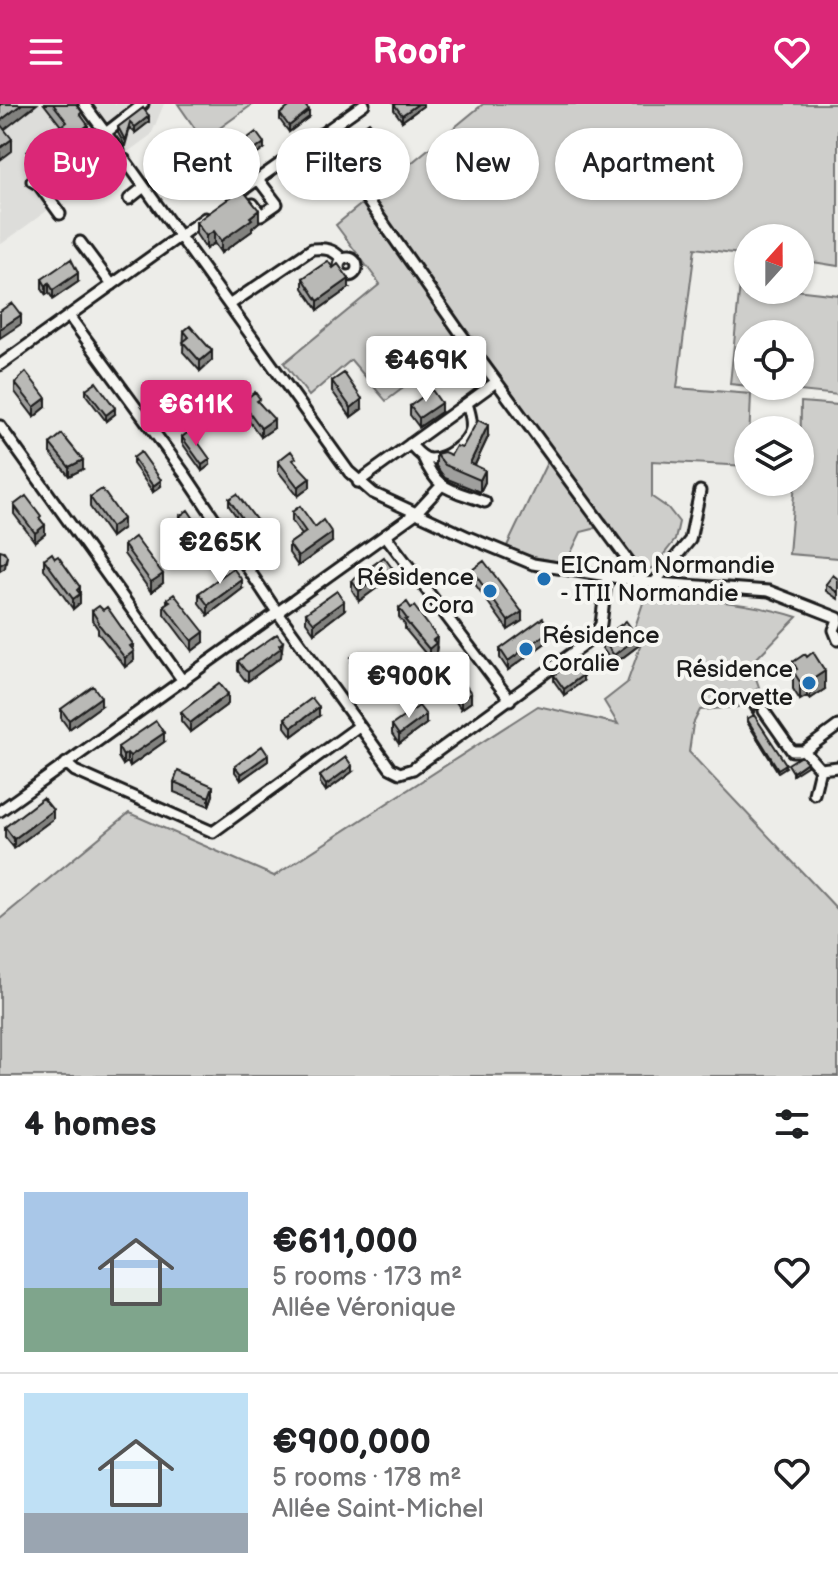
<!DOCTYPE html>
<html lang="en">
<head>
<meta charset="utf-8">
<style>
  :root { --surface:#fff; --page:#f6f6f6; --text:#202124; --muted:#757577; --line:#e0e0e0; --accent:#db2777 }
  body { margin:0; font-family:"Balsamiq Sans",sans-serif; background:var(--page); color:var(--text); height:100vh; display:flex; flex-direction:column; font-size:30px; white-space:nowrap }
  * { box-sizing:border-box; margin:0 }
  p { font-size:26px; color:var(--muted) }
  .icon { flex:none; width:44px; height:44px; fill:none; stroke:currentColor; stroke-width:2; stroke-linecap:round; stroke-linejoin:round }
  .map { position:relative; height:972px; overflow:hidden }
  .side { display:flex; flex-direction:column; background:var(--surface); flex:1 }
  .side>* { flex:none }
  .top-card { position:absolute; left:24px; top:24px; width:790px; height:72px; display:flex; gap:16px }
  .needle { width:52px; rotate:21deg }
  .fabs { position:absolute; left:734px; top:120px; display:grid; gap:16px }
  .fabs a { display:grid; place-items:center; width:80px; height:80px; border-radius:50%; background:var(--surface); box-shadow:0 2px 6px #0004; font-size:40px }
  .price { position:absolute; translate:-50% -68px; padding:0 18px; border-radius:8px; background:#fff; color:#222; font-size:26px; line-height:52px; filter:drop-shadow(0 2px 4px #0008) }
  .price::after { content:''; position:absolute; left:50%; top:48px; width:24px; height:18px; margin-left:-12px; background:inherit; clip-path:polygon(0 0,100% 0,50% 100%) }
  .price.current { background:var(--accent); color:#fff }
  ul { padding:0; list-style:none }
  li { display:flex; align-items:center; gap:24px; height:200px; padding:0 24px }
  li+li { border-top:2px solid var(--line) }
  li span { display:grid; place-items:center; flex:none; width:224px; height:160px; border-radius:0px; color:#555 }
  li>.icon { margin-inline-start:auto }
  span .icon { width:96px; height:96px; fill:#fffc; stroke-width:1 }
  li b { font-size:34px }
  h2 { display:flex; justify-content:space-between; align-items:center; height:96px; padding:0 24px; font-size:34px }
  .chip { padding:0 28px; border-radius:36px; background:var(--surface); box-shadow:0 2px 6px #0004; font-size:28px; line-height:72px }
  .chip.current { background:var(--accent); color:#fff }
  header { display:flex; justify-content:space-between; align-items:center; height:104px; padding:0 24px; background:var(--accent); color:#fff; font-size:36px; font-weight:600 }
  .map>svg:first-child { display:block }
</style>
</head>
<body>
<header><svg class="icon" aria-label="menu" viewBox="0 0 24 24"><path d="M4 6h16M4 12h16M4 18h16"/></svg>Roofr<svg class="icon" aria-label="heart" viewBox="0 0 24 24"><path d="M12 20l-8-8c-3-5 5-10 8-4 3-6 11-1 8 4z"/></svg></header>
<div class="map">
<svg width="838" height="972" viewBox="0 0 838 972">
  <rect width="100%" height="100%" fill="#edede9"/>
  <filter id="ink" filterUnits="userSpaceOnUse"><feTurbulence type="fractalNoise" baseFrequency=".0125" numOctaves="2"/><feDisplacementMap in="SourceGraphic" scale="16" xChannelSelector="R" yChannelSelector="G"/><feConvolveMatrix kernelMatrix="1 2 1 2 8 2 1 2 1" color-interpolation-filters="sRGB"/></filter>
  <g filter="url(#ink)">
    <path fill="#ddddda" d="M 0,0 L 164,0 L 151,31 L 0,141 Z"/>
    <path fill="#cececb" stroke="#757574" stroke-width="2" fill-rule="evenodd" d="M 178,0 L 253,0 L 203,36 Z
      M 483,0 L 838,0 L 838,162 L 800,156 L 800,134 L 748,134 L 748,151 L 695,144 L 677,284 L 751,290 L 748,362 L 652,357 L 652,393 L 668,404 L 679,418 L 675,436 L 653,464 L 643,466 L 606,415 L 593,425 L 581,428 L 566,459 L 533,453 L 506,444 L 553,346 L 471,233 L 386,297 L 351,256 L 309,292 L 284,259 L 380,180 L 336,121 Z
      M 740,180 L 748,181 L 748,186 L 795,186 L 838,191 L 838,291 L 730,280 ZM 748,230 L 800,230 L 800,282 L 748,282 Z
      M 801,298 L 838,301 L 838,454 L 789,450 L 795,378 L 800,378 Z
      M 641,492 C 695,495 746,497 797,513 L 751,560 L 759,583 L 738,603 L 700,606 L 693,620 L 689,648 L 838,806 L 838,972 L 0,972 L 0,815 L 129,709 L 274,772 L 538,602 L 618,620 L 604,597 L 627,579 L 641,540 L 635,523 L 644,496 Z"/>
    <g fill="none" stroke-linecap="round" stroke-linejoin="round">
      <defs>
        <path id="minor" d="M 84,0 L 119,47
          M 321,30 L 459,227 L 644,478
          M 125,56 L 349,368 L 373,389 L 468,433 L 533,460 L 644,478 L 769,487 L 838,514
          M 221,75 L 234,92
          M 32,77 L 39,81 L 60,110
          M 39,81 L 143,0
          M 233,93 L 364,0
          M 129,95 L 144,83
          M 253,100 L 261,111 L 277,100 L 258,75
          M 80,138 L 112,181
          M339 163a9 9 0 1 1 18 0a9 9 0 1 1-18 0Z
          M 229,201 L 312,145 C 326,144 333,145 342,155
          M 69,212 L 184,369 L 273,502 L 390,664 L 400,669 L 413,665 L 593,534 L 601,520 L 607,472
          M 0,261 L 205,114
          M 0,322 L 183,577
          M 410,340 C 416,346 422,355 431,355 C 446,355 468,339 471,325 C 473,316 469,307 467,299
          M 423,353 C 438,388 451,385 485,398
          M 358,378 L 496,278
          M 385,431 L 510,596
          M 654,479 L 690,436 L 700,387
          M 838,516 L 834,526 L 838,536
          M 764,607 L 792,647 L 804,647 L 838,622
          M 804,647 L 820,665 L 838,663
          M 66,659 L 75,667 L 213,728 L 359,622
          M 814,690 L 820,665
          M 0,707 L 416,409 L 441,382"/>
      </defs>
      <use href="#minor" stroke="#1c1c1c" stroke-width="15"/>
      <use href="#minor" stroke="#f6f6f2" stroke-width="9"/>
    </g>
    <path fill="#9f9f9d" stroke="#1c1c1c" stroke-width="2" d="M 44,0 L 76,0 L 82,13 L 88,33 L 38,72 L 27,60 L 27,48 L 61,22 Z
      M 394,0 L 423,0 L 423,2 L 402,17 L 394,6 Z
      M 143,4 L 149,18 L 135,29 L 130,24 L 125,42 L 118,29 L 118,23 Z
      M 280,10 L 309,13 L 289,28 L 280,16 Z
      M 349,32 L 378,35 L 358,50 L 349,38 Z
      M 236,43 L 264,45 L 244,60 L 236,49 Z
      M 295,72 L 323,74 L 303,89 L 295,78 Z
      M 196,118 L 259,118 L 252,124 L 252,127 L 221,149 L 214,139 L 206,145 L 196,130 Z
      M 303,174 L 349,184 L 318,206 L 303,184 Z
      M 42,175 L 78,178 L 53,195 L 49,189 L 46,191 L 42,185 Z
      M 184,227 L 212,256 L 200,267 L 183,248 Z
      M 332,277 L 362,305 L 351,313 L 332,287 Z
      M 15,279 L 46,303 L 34,313 L 15,288 Z
      M 86,285 L 115,310 L 106,317 L 86,291 Z
      M 242,298 L 260,300 L 274,324 L 261,333 L 242,308 Z
      M 410,302 L 441,308 L 419,323 L 410,311 Z
      M 182,333 L 210,361 L 202,367 L 182,339 Z
      M 488,333 L 475,361 L 485,378 L 480,388 L 445,374 L 436,362 L 436,350 L 451,351 L 462,344 Z
      M 50,340 L 83,365 L 69,372 L 50,349 Z
      M 133,354 L 161,382 L 153,388 L 133,360 Z
      M 278,357 L 296,359 L 310,383 L 298,392 L 278,367 Z
      M 90,393 L 123,424 L 111,433 L 90,403 Z
      M 229,395 L 257,424 L 248,429 L 229,402 Z
      M 14,401 L 41,416 L 45,430 L 35,438 L 14,410 Z
      M 292,408 L 315,423 L 332,438 L 298,462 L 289,449 L 289,440 L 302,431 L 292,417 Z
      M 180,412 L 207,440 L 199,446 L 180,418 Z
      M 124,441 L 163,479 L 151,488 L 124,450 Z
      M 44,455 L 80,483 L 80,499 L 73,505 L 44,465 Z
      M 472,466 L 522,517 L 508,526 L 472,476 Z
      M 392,473 L 359,497 L 352,486 L 352,477 Z
      M 838,475 L 838,495 L 826,487 L 826,480 Z
      M 242,485 L 208,511 L 199,499 L 199,489 Z
      M 167,495 L 204,538 L 192,547 L 164,510 L 164,501 L 167,499 Z
      M 399,504 L 437,543 L 436,549 L 429,554 L 405,525 L 405,521 L 399,513 Z
      M 344,506 L 314,529 L 306,518 L 306,509 Z
      M 92,507 L 133,540 L 134,556 L 125,563 L 98,529 L 98,525 L 92,516 Z
      M 551,535 L 508,566 L 500,554 L 500,545 Z
      M 602,535 L 638,542 L 614,560 L 602,544 Z
      M 283,547 L 281,548 L 281,553 L 248,577 L 245,576 L 238,567 L 238,557 Z
      M 351,554 L 380,581 L 370,587 L 351,561 Z
      M 793,558 L 825,585 L 810,595 L 807,592 L 800,596 L 793,585 Z
      M 443,570 L 471,598 L 461,605 L 443,579 Z
      M 554,571 L 583,577 L 564,591 L 554,577 Z
      M 775,596 L 768,601 L 760,600 L 753,610 L 748,602 L 748,599 Z
      M 228,600 L 190,628 L 181,617 L 181,608 Z
      M 101,602 L 69,625 L 61,614 L 61,605 Z
      M 319,612 L 292,632 L 285,623 L 285,614 Z
      M 747,615 L 786,663 L 778,668 L 747,618 Z
      M 426,620 L 399,640 L 392,630 L 392,621 Z
      M 164,638 L 130,662 L 127,658 L 123,661 L 118,653 L 118,643 Z
      M 268,657 L 241,676 L 235,668 L 235,662 Z
      M 352,668 L 326,687 L 320,679 L 320,672 Z
      M 174,678 L 213,691 L 209,702 L 174,688 Z
      M 53,715 L 14,744 L 5,733 L 5,723 Z"/>
    <path fill="#82827f" stroke="#1c1c1c" stroke-width="2" d="M 22,0 L 37,0 L 0,29 L 0,17 Z
      M 418,0 L 423,0 L 423,2 L 402,17 L 402,11 Z
      M 309,6 L 309,13 L 289,28 L 289,22 Z
      M 149,12 L 149,18 L 135,29 L 135,23 Z
      M 88,21 L 88,33 L 38,72 L 38,60 Z
      M 378,29 L 378,35 L 358,50 L 358,44 Z
      M 12,35 L 12,47 L 0,56 L 0,44 Z
      M 264,39 L 264,45 L 244,60 L 244,54 Z
      M 323,68 L 323,74 L 303,89 L 303,82 Z
      M 259,106 L 259,118 L 252,124 L 252,127 L 221,149 L 221,137 Z
      M 214,127 L 214,139 L 206,145 L 206,132 Z
      M 78,169 L 78,178 L 53,195 L 53,186 Z
      M 349,175 L 349,184 L 318,206 L 318,197 Z
      M 49,179 L 49,189 L 46,191 L 46,182 Z
      M 21,211 L 21,220 L 0,234 L 0,225 Z
      M 212,247 L 212,256 L 200,267 L 200,257 Z
      M 46,294 L 46,303 L 34,313 L 34,303 Z
      M 362,295 L 362,305 L 351,313 L 351,304 Z
      M 441,299 L 441,308 L 419,323 L 419,314 Z
      M 115,304 L 115,310 L 106,317 L 106,311 Z
      M 274,315 L 274,324 L 261,333 L 261,324 Z
      M 488,321 L 488,333 L 470,371 L 470,359 Z
      M 210,355 L 210,361 L 202,367 L 202,361 Z
      M 83,356 L 83,365 L 69,372 L 69,363 Z
      M 485,366 L 485,378 L 480,388 L 480,376 Z
      M 310,374 L 310,383 L 298,392 L 298,383 Z
      M 161,376 L 161,382 L 153,388 L 153,382 Z
      M 123,415 L 123,424 L 111,433 L 111,423 Z
      M 257,417 L 257,424 L 248,429 L 248,423 Z
      M 45,421 L 45,430 L 35,438 L 35,429 Z
      M 332,429 L 332,438 L 298,462 L 298,453 Z
      M 207,434 L 207,440 L 199,446 L 199,439 Z
      M 7,452 L 5,464 L 0,467 L 0,461 Z
      M 392,464 L 392,473 L 359,497 L 359,487 Z
      M 163,470 L 163,479 L 151,488 L 151,478 Z
      M 242,476 L 242,485 L 208,511 L 208,501 Z
      M 80,483 L 80,499 L 73,505 L 73,495 L 77,486 Z
      M 344,497 L 344,506 L 314,529 L 314,519 Z
      M 522,508 L 522,517 L 508,526 L 508,517 Z
      M 551,526 L 551,535 L 508,566 L 508,557 Z
      M 204,528 L 204,538 L 192,547 L 192,537 Z
      M 437,533 L 436,549 L 429,554 L 429,545 L 433,536 Z
      M 638,533 L 638,542 L 614,560 L 614,551 Z
      M 283,538 L 281,553 L 248,577 L 248,568 Z
      M 133,540 L 134,556 L 125,563 L 125,554 L 130,542 Z
      M 825,567 L 825,585 L 810,595 L 810,577 Z
      M 583,571 L 583,577 L 564,591 L 564,585 Z
      M 380,574 L 380,581 L 370,587 L 370,581 Z
      M 807,574 L 807,592 L 800,596 L 800,578 Z
      M 471,589 L 471,598 L 461,605 L 461,596 Z
      M 228,590 L 228,600 L 190,628 L 190,619 Z
      M 101,593 L 101,602 L 69,625 L 69,616 Z
      M 319,603 L 319,612 L 292,632 L 292,623 Z
      M 426,611 L 426,620 L 399,640 L 399,631 Z
      M 164,629 L 164,638 L 130,662 L 130,652 Z
      M 127,649 L 127,658 L 123,661 L 123,652 Z
      M 268,651 L 268,657 L 241,676 L 241,670 Z
      M 807,658 L 807,662 L 793,671 L 793,668 Z
      M 352,662 L 352,668 L 326,687 L 326,681 Z
      M 213,682 L 213,691 L 209,702 L 209,693 Z
      M 53,706 L 53,715 L 14,744 L 14,735 Z"/>
    <path fill="#b9b9b6" stroke="#1c1c1c" stroke-width="2" d="M 0,0 L 22,0 L 0,17 Z
      M 53,0 L 76,0 L 82,8 L 80,10 L 88,21 L 38,60 L 27,48 L 67,18 Z
      M 293,0 L 304,0 L 309,6 L 289,22 L 280,10 Z
      M 394,0 L 418,0 L 402,11 Z
      M 143,4 L 149,12 L 135,23 L 130,18 L 125,36 L 118,23 Z
      M 369,18 L 378,29 L 358,44 L 349,32 Z
      M 0,20 L 12,35 L 0,44 Z
      M 256,28 L 264,39 L 244,54 L 236,43 Z
      M 315,57 L 323,68 L 303,82 L 295,72 Z
      M 242,85 L 259,106 L 250,113 L 252,115 L 221,137 L 214,127 L 206,132 L 196,118 Z
      M 71,155 L 78,169 L 53,186 L 49,179 L 46,182 L 42,175 Z
      M 328,157 L 333,164 L 338,160 L 349,175 L 318,197 L 303,174 Z
      M 12,199 L 21,211 L 0,225 L 0,207 Z
      M 190,222 L 212,247 L 200,257 L 183,238 L 189,233 L 184,227 Z
      M 26,268 L 46,294 L 34,303 L 15,279 Z
      M 344,269 L 362,295 L 351,304 L 332,277 Z
      M 96,278 L 115,304 L 106,311 L 86,285 Z
      M 432,286 L 441,299 L 419,314 L 410,302 Z
      M 255,288 L 260,295 L 257,297 L 274,315 L 261,324 L 242,298 Z
      M 478,316 L 488,321 L 470,359 L 485,366 L 480,376 L 445,361 L 436,350 L 444,348 L 451,351 L 456,342 L 462,344 Z
      M 190,327 L 210,355 L 202,361 L 182,333 Z
      M 62,330 L 83,356 L 69,363 L 50,340 Z
      M 291,347 L 296,354 L 293,356 L 310,374 L 298,383 L 278,357 Z
      M 141,348 L 161,376 L 153,382 L 133,354 Z
      M 102,385 L 123,415 L 111,423 L 90,393 Z
      M 237,390 L 257,417 L 248,423 L 229,395 Z
      M 26,392 L 41,412 L 39,414 L 45,421 L 35,429 L 14,401 Z
      M 300,402 L 315,423 L 323,416 L 332,429 L 298,453 L 289,440 L 306,428 L 292,408 Z
      M 188,406 L 207,434 L 199,439 L 180,412 Z
      M 135,433 L 163,470 L 151,478 L 124,441 Z
      M 0,446 L 4,447 L 7,452 L 5,458 L 0,461 Z
      M 52,449 L 55,454 L 58,452 L 80,483 L 77,486 L 80,490 L 73,495 L 44,455 Z
      M 384,453 L 392,464 L 359,487 L 352,477 Z
      M 484,457 L 522,508 L 508,517 L 472,466 Z
      M 233,464 L 242,476 L 208,501 L 199,489 Z
      M 833,471 L 838,475 L 838,489 L 826,480 Z
      M 337,487 L 344,497 L 314,519 L 306,509 Z
      M 174,490 L 204,528 L 192,537 L 164,501 L 170,497 L 167,495 Z
      M 407,498 L 411,504 L 414,502 L 437,533 L 433,536 L 436,539 L 429,545 L 405,516 L 407,515 L 399,504 Z
      M 99,502 L 103,506 L 107,503 L 133,540 L 130,542 L 134,547 L 125,554 L 98,519 L 99,518 L 92,507 Z
      M 543,514 L 551,526 L 508,557 L 500,545 Z
      M 626,517 L 638,533 L 614,551 L 602,535 Z
      M 277,530 L 283,538 L 279,541 L 281,544 L 248,568 L 245,566 L 238,557 Z
      M 360,548 L 380,574 L 370,581 L 351,554 Z
      M 813,548 L 825,567 L 810,577 L 807,574 L 800,578 L 793,567 L 797,565 L 793,558 L 805,550 L 807,553 Z
      M 573,558 L 583,571 L 564,585 L 554,571 Z
      M 453,563 L 471,589 L 461,596 L 443,570 Z
      M 219,579 L 228,590 L 190,619 L 181,608 Z
      M 93,582 L 101,593 L 69,616 L 61,605 Z
      M 770,584 L 775,593 L 768,598 L 760,597 L 753,607 L 748,599 Z
      M 312,594 L 319,603 L 292,623 L 285,614 Z
      M 419,602 L 426,611 L 399,631 L 392,621 Z
      M 754,611 L 786,660 L 778,665 L 747,615 Z
      M 156,617 L 164,629 L 130,652 L 127,649 L 123,652 L 118,643 Z
      M 262,642 L 268,651 L 241,670 L 235,662 Z
      M 801,652 L 807,658 L 793,668 L 788,660 Z
      M 346,653 L 352,662 L 326,681 L 320,672 Z
      M 178,667 L 213,682 L 209,693 L 174,678 Z
      M 43,694 L 53,706 L 14,735 L 5,723 Z"/>
  </g>
  <g fill="#1f6fb2" stroke="#f6f6f2" stroke-width="3">
    <circle cx="544" cy="475" r="8"/>
    <circle cx="490" cy="487" r="8"/>
    <circle cx="526" cy="545" r="8"/>
    <circle cx="809" cy="579" r="8"/>
  </g>
  <g text-anchor="middle" dominant-baseline="central" stroke-width="8" stroke-linejoin="round" paint-order="stroke">
    <g font-size="24" fill="#1c1c1c" stroke="#f6f6f2" text-anchor="start">
      <text x="560" y="461">EICnam Normandie<tspan x="560" dy="28">- ITII Normandie</tspan></text>
      <text x="474" y="473" text-anchor="end">Résidence<tspan x="474" dy="28">Cora</tspan></text>
      <text x="542" y="531">Résidence<tspan x="542" dy="28">Coralie</tspan></text>
      <text x="793" y="565" text-anchor="end">Résidence<tspan x="793" dy="28">Corvette</tspan></text>
    </g>
  </g>
</svg>
<div class="fabs">
<a><svg class="needle" viewBox="-14 -14 28 28"><path d="M0-13l5 13h-10z" fill="#e53935"/><path d="M0 13l5-13h-10z" fill="#757577"/></svg></a>
<a><svg class="icon" aria-label="locate" viewBox="0 0 24 24"><circle cx="12" cy="12" r="6"/><path d="M12 2v4M12 18v4M2 12h4M18 12h4"/></svg></a>
<a><svg class="icon" aria-label="layers" viewBox="0 0 24 24"><path d="M12 4l9 5-9 5-9-5zM3 14l9 5 9-5"/></svg></a>
</div>
<b class="price" style="left:426px;top:300px">€469K</b>
<b class="price current" style="left:196px;top:344px">€611K</b>
<b class="price" style="left:220px;top:482px">€265K</b>
<b class="price" style="left:409px;top:616px">€900K</b>
<div class="top-card">
<a class="chip current">Buy</a>
<a class="chip">Rent</a>
<a class="chip">Filters</a>
<a class="chip">New</a>
<a class="chip">Apartment</a>
</div>
</div>
<section class="side">
<h2>4 homes<svg class="icon" aria-label="filters" viewBox="0 0 24 24"><path d="M4 7h16M4 17h16"/><circle cx="9" cy="7" r="2"/><circle cx="15" cy="17" r="2"/></svg></h2>
<ul>
<li><span style="background:linear-gradient(#a9c7e8 60%,#7fa58c 0)"><svg class="icon" aria-label="home" viewBox="0 0 24 24"><path d="M3 11l9-7 9 7M6 9v11h12V9"/></svg></span><div><b>€611,000</b><p>5 rooms · 173 m²</p><p>Allée Véronique</p></div><svg class="icon" aria-label="heart" viewBox="0 0 24 24"><path d="M12 20l-8-8c-3-5 5-10 8-4 3-6 11-1 8 4z"/></svg></li>
<li><span style="background:linear-gradient(#bfe0f5 75%,#9aa5b1 0)"><svg class="icon" aria-label="home" viewBox="0 0 24 24"><path d="M3 11l9-7 9 7M6 9v11h12V9"/></svg></span><div><b>€900,000</b><p>5 rooms · 178 m²</p><p>Allée Saint-Michel</p></div><svg class="icon" aria-label="heart" viewBox="0 0 24 24"><path d="M12 20l-8-8c-3-5 5-10 8-4 3-6 11-1 8 4z"/></svg></li>
</ul>
</section>
</body>
</html>
